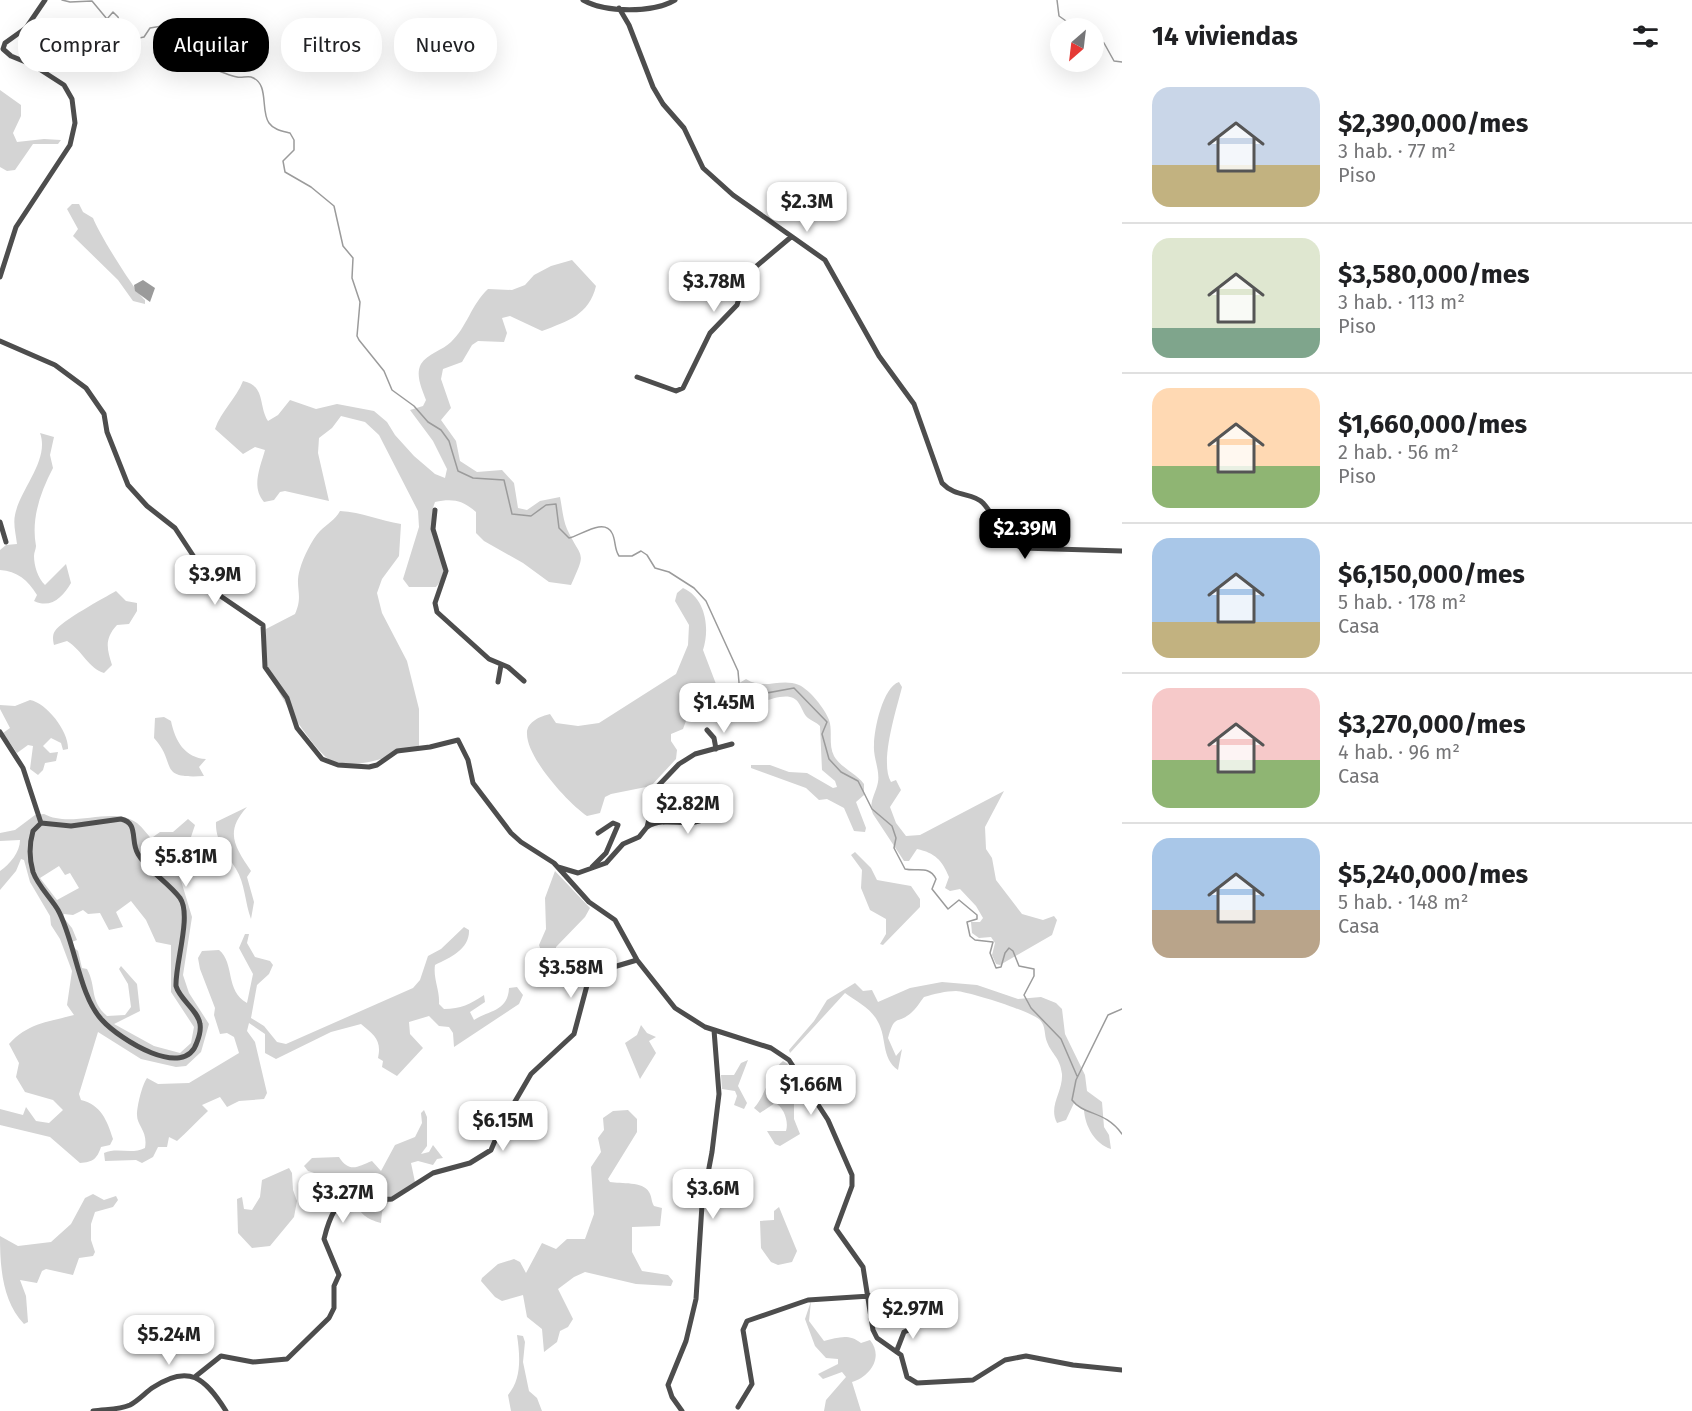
<!DOCTYPE html>
<html lang="es">
<head>
<meta charset="utf-8">
<style>
  :root { --surface:#fff; --page:#f6f6f6; --text:#202124; --muted:#757577; --line:#e0e0e0; --accent:#000 }
  body { margin:0; font-family:"Fira Sans",sans-serif; background:var(--page); color:var(--text); height:100vh; display:flex; flex-direction:column; font-size:22px; white-space:nowrap }
  * { box-sizing:border-box; margin:0 }
  p { font-size:20px; color:var(--muted) }
  .icon { flex:none; width:33px; height:33px; fill:none; stroke:currentColor; stroke-width:2; stroke-linecap:round; stroke-linejoin:round }
  .map { position:relative; flex:1; overflow:hidden }
  .side { display:flex; flex-direction:column; background:var(--surface); width:570px }
  .side>* { flex:none }
  .banner { position:absolute; left:18px; top:18px; width:570px; height:54px; display:flex; gap:12px }
  .needle { width:39px; rotate:208deg }
  .tools { position:absolute; left:1050px; top:18px; display:grid; gap:12px }
  .tools a { display:grid; place-items:center; width:54px; height:54px; border-radius:50%; background:var(--surface); box-shadow:0 6px 24px #0002; font-size:30px }
  .price { position:absolute; translate:-50% -51px; padding:0 14px; border-radius:12px; background:#fff; color:#222; font-size:20px; line-height:39px; filter:drop-shadow(0 2px 3px #0008) }
  .price::after { content:''; position:absolute; left:50%; top:36px; width:18px; height:14px; margin-left:-9px; background:inherit; clip-path:polygon(0 0,100% 0,50% 100%) }
  .price.on { background:var(--accent); color:#fff }
  ul { padding:0; list-style:none }
  li { display:flex; align-items:center; gap:18px; height:150px; padding:0 30px }
  li+li { border-top:2px solid var(--line) }
  li span { display:grid; place-items:center; flex:none; width:168px; height:120px; border-radius:18px; color:#555 }
  li>.icon { margin-inline-start:auto }
  span .icon { width:72px; height:72px; fill:#fffc; stroke-width:1 }
  li b { font-size:26px }
  h2 { display:flex; justify-content:space-between; align-items:center; height:72px; padding:0 30px; font-size:26px }
  .tag { padding:0 21px; border-radius:24px; background:var(--surface); box-shadow:0 6px 24px #0002; font-size:21px; line-height:54px }
  .tag.on { background:var(--accent); color:#fff }
  main { display:flex; flex:1; min-height:0 }
  .map>svg:first-child { display:block }
</style>
</head>
<body>
<main>
<div class="map">
<svg width="1122" height="1411" viewBox="0 0 1122 1411">
  <rect width="100%" height="100%" fill="#fff"/>
  <path fill="#d4d4d4" fill-rule="evenodd" d="M 0,90 L 21,105 L 21,116 L 13,133 L 17,142 L 44,139 L 61,140 L 58,144 L 33,144 L 15,170 L 7,171 L 0,167 Z
    M 72,204 L 79,204 L 83,212 L 93,218 C 98,232 135,292 145,300 L 145,304 L 133,301 L 118,280 L 73,236 L 78,229 L 67,209 Z
    M 572,260 L 596,286 C 589,315 568,321 542,331 L 510,316 L 502,318 L 507,333 L 504,342 L 478,341 L 472,345 L 462,362 L 443,369 L 441,379 L 451,408 L 441,420 L 456,441 L 460,461 L 477,472 L 502,470 L 514,483 L 518,508 L 527,510 L 540,501 L 560,497 C 562,507 563,520 567,529 C 582,561 587,549 571,585 L 549,582 L 523,563 L 484,541 L 476,533 L 476,512 C 463,500 452,498 435,502 C 423,531 458,562 436,587 L 409,587 L 403,579 L 419,527 L 418,511 L 379,435 L 365,422 L 341,416 L 332,428 L 319,438 L 318,453 L 329,501 L 285,491 L 280,492 L 274,500 L 264,502 C 251,487 260,468 265,450 L 255,447 L 243,454 L 215,429 C 221,411 236,399 243,381 C 266,386 258,405 268,421 L 278,415 L 290,400 L 316,409 L 337,404 L 374,411 L 387,422 L 395,435 L 414,456 L 435,474 L 445,478 L 447,469 L 433,441 L 410,410 L 423,406 L 426,400 C 422,389 415,375 421,364 C 427,354 443,350 451,342 C 467,327 471,305 488,289 L 512,290 L 525,285 L 534,275 L 551,266 Z
    M 40,433 L 54,437 L 50,455 L 53,468 C 40,493 31,519 36,546 C 36,549 34,552 34,556 C 34,566 38,578 45,585 L 66,564 L 71,583 C 63,597 51,609 34,601 L 37,595 C 28,580 17,571 0,570 L 0,550 L 6,545 L 17,544 C 16,535 13,524 15,515 C 20,489 50,460 40,433 Z
    M 340,511 C 362,512 380,521 401,524 L 399,556 L 382,579 L 377,593 L 382,613 L 407,661 L 419,709 L 419,747 C 390,755 364,769 334,762 C 316,757 268,679 265,661 C 264,651 266,639 266,629 L 295,614 C 304,594 294,588 300,569 C 303,558 312,539 320,531 C 327,524 335,520 340,511 Z
    M 683,588 C 706,598 710,629 703,650 L 716,684 L 687,718 L 683,729 L 671,734 L 671,741 L 677,750 L 676,759 L 651,786 L 611,794 L 605,797 L 600,813 L 587,816 C 568,803 527,758 527,734 C 526,722 541,716 550,714 L 556,723 L 578,726 L 599,723 L 676,674 L 688,645 L 689,625 L 675,601 L 677,593 Z
    M 116,591 L 126,601 L 137,603 L 137,611 L 129,624 L 117,625 C 104,639 107,649 112,665 L 104,673 C 89,669 82,650 67,641 L 54,645 C 53,641 52,635 55,631 C 61,621 104,598 116,591 Z
    M 746,679 C 764,691 780,677 799,685 C 810,690 825,709 829,720 C 833,731 828,744 834,756 C 841,768 856,773 864,784 L 864,795 L 856,802 L 866,828 L 865,832 L 854,831 L 844,808 L 827,799 L 819,800 L 806,788 L 751,768 L 751,765 L 770,765 L 789,772 L 807,773 L 833,788 L 837,787 L 835,781 L 822,770 L 820,726 C 816,722 812,721 808,718 C 801,712 801,699 790,697 C 770,693 742,720 736,685 Z
    M 899,682 L 902,687 C 897,708 879,762 891,782 L 896,780 L 901,790 L 890,807 L 896,823 L 906,836 L 920,835 L 1004,791 L 985,827 L 986,849 L 992,858 L 996,880 L 1022,914 L 1043,920 L 1054,916 L 1057,920 L 1052,935 L 1000,965 L 996,964 L 992,955 L 995,943 L 991,937 L 979,938 L 972,933 L 971,922 L 980,922 L 983,918 L 976,906 L 960,889 L 950,891 L 945,888 L 949,877 C 942,860 935,853 917,849 L 909,861 L 904,861 L 873,814 C 868,802 876,794 878,782 C 880,770 873,757 874,745 C 874,729 883,687 899,682 Z
    M 30,700 C 47,703 69,732 68,749 L 63,750 L 61,743 L 51,738 L 43,746 L 50,753 L 58,752 L 56,761 L 45,763 L 43,770 L 38,775 L 30,769 L 33,746 L 28,745 L 17,753 L 3,733 L 10,728 L 0,709 L 0,705 L 15,706 Z
    M 164,717 L 171,721 C 175,741 185,758 206,759 L 199,767 L 204,776 C 156,779 178,764 154,738 L 155,718 Z
    M 247,807 C 224,832 235,847 251,871 L 247,877 L 254,902 L 251,919 C 245,903 245,883 236,869 C 227,854 215,841 216,822 Z
    M 44,814 C 72,829 113,805 137,823 C 143,828 148,835 153,841 L 153,837 L 160,832 L 173,832 L 188,819 L 195,825 L 190,840 L 176,854 L 180,861 L 179,874 L 192,917 L 183,975 L 189,993 L 209,1024 L 201,1052 L 186,1066 L 176,1067 L 141,1059 L 98,1032 L 79,1094 L 81,1100 C 101,1105 107,1120 113,1139 L 110,1145 L 101,1147 C 97,1159 93,1162 80,1163 L 50,1137 L 0,1125 L 0,1109 L 23,1115 L 26,1107 L 36,1121 L 49,1123 L 63,1110 L 53,1100 L 25,1092 L 16,1077 L 19,1063 L 9,1044 C 28,1023 48,1022 74,1015 L 67,1005 L 72,971 L 60,939 L 51,925 L 50,916 L 30,882 L 24,860 L 21,859 L 16,871 L 0,890 L 0,871 C 10,864 20,852 20,840 L 0,841 L 0,833 L 15,830 L 35,815 ZM 59,866 L 65,875 L 70,873 L 79,888 L 57,900 L 40,878 ZM 131,901 L 146,920 L 156,942 L 171,945 L 171,992 L 194,1027 L 191,1043 L 180,1053 L 154,1046 L 114,1024 L 140,1011 L 137,984 L 121,966 L 119,969 L 128,984 L 131,1007 L 125,1015 L 107,1016 C 89,1000 97,988 87,969 L 82,968 L 78,951 L 69,943 L 77,940 L 72,928 L 63,917 L 64,914 L 73,915 L 83,910 L 88,914 L 100,913 L 109,930 L 123,927 L 116,912 Z
    M 855,852 L 871,868 L 877,880 L 911,886 L 920,899 L 920,907 L 883,945 L 880,944 L 886,934 L 886,919 L 870,910 L 861,888 L 862,870 L 851,855 Z
    M 555,871 L 590,908 L 585,917 L 556,947 L 556,953 L 564,960 L 559,963 L 544,959 L 539,945 L 546,929 L 545,898 Z
    M 464,927 L 469,930 C 470,949 450,958 435,965 C 433,979 440,990 439,1004 L 444,1009 C 461,1009 470,1004 484,995 L 485,1002 L 470,1012 L 474,1020 C 490,1010 508,1011 509,988 L 517,987 L 523,995 L 519,1004 L 454,1047 L 453,1033 L 449,1027 L 439,1026 L 429,1016 L 409,1022 L 410,1034 L 423,1048 L 397,1076 L 382,1067 L 383,1061 L 378,1058 C 382,1040 374,1035 361,1024 L 331,1032 L 276,1059 L 265,1053 L 265,1034 L 249,1023 L 247,1031 L 255,1042 L 267,1093 L 264,1099 L 239,1101 L 227,1107 L 220,1097 L 202,1105 L 208,1111 C 197,1121 187,1132 177,1141 L 169,1137 L 167,1147 L 158,1147 L 153,1157 L 142,1163 L 136,1160 L 105,1161 L 104,1153 C 118,1147 131,1155 145,1148 C 148,1131 137,1126 137,1115 C 137,1106 142,1085 147,1078 L 158,1084 L 189,1083 L 239,1053 L 234,1037 L 227,1033 L 220,1034 L 214,1015 L 215,1008 L 200,969 L 198,958 L 202,951 L 219,950 C 235,963 225,991 247,1003 L 253,974 L 239,948 L 245,934 L 249,934 L 247,943 L 255,957 L 270,961 L 273,965 L 269,974 L 257,985 L 251,1018 L 264,1026 L 277,1042 L 286,1044 L 413,988 L 420,980 L 428,956 L 441,949 Z
    M 942,982 L 977,985 L 1018,999 L 1041,997 L 1056,1003 L 1062,1009 L 1065,1034 L 1085,1075 L 1087,1091 L 1102,1102 L 1104,1127 L 1109,1135 L 1111,1149 C 1095,1144 1085,1126 1084,1110 L 1074,1103 L 1066,1120 L 1057,1123 C 1048,1106 1063,1092 1062,1074 C 1060,1057 1052,1055 1047,1042 C 1044,1035 1046,1026 1040,1020 C 1030,1011 970,992 956,991 C 946,991 934,994 924,997 C 920,1002 916,1009 911,1013 C 897,1025 895,1013 888,1038 L 896,1056 L 902,1049 L 898,1070 C 881,1058 887,1038 878,1022 C 872,1009 856,1001 845,993 L 790,1053 L 789,1050 L 814,1021 L 827,1000 L 855,983 L 863,991 L 872,990 L 878,1002 L 910,988 Z
    M 641,1025 L 647,1033 L 656,1037 L 649,1041 L 656,1053 L 640,1079 L 625,1043 L 637,1035 Z
    M 748,1060 L 738,1086 L 747,1103 L 744,1109 L 734,1105 L 737,1096 L 735,1091 L 722,1089 L 721,1075 L 734,1075 L 741,1063 Z
    M 783,1061 L 788,1064 L 785,1070 L 787,1091 L 794,1102 L 794,1119 L 800,1134 L 780,1146 L 775,1144 L 767,1131 L 786,1131 C 789,1122 784,1107 775,1103 L 760,1113 L 754,1108 C 766,1095 769,1072 783,1061 Z
    M 424,1110 L 427,1117 L 427,1146 L 421,1154 L 429,1152 L 433,1145 L 443,1158 L 437,1159 L 433,1165 L 418,1161 L 411,1163 L 415,1182 L 392,1197 L 382,1212 L 381,1223 C 366,1219 361,1214 353,1201 L 357,1195 L 355,1186 L 308,1171 L 304,1166 L 312,1158 L 339,1157 C 350,1174 358,1166 372,1161 L 381,1171 L 395,1145 L 415,1137 L 422,1123 L 421,1113 Z
    M 628,1110 L 637,1119 L 637,1132 L 608,1179 L 610,1182 C 621,1184 643,1181 649,1192 C 652,1197 651,1201 654,1206 L 662,1208 L 660,1226 L 632,1227 L 632,1252 L 642,1271 L 668,1275 L 673,1281 L 671,1286 L 636,1284 L 585,1272 L 574,1277 L 558,1289 L 573,1319 L 568,1327 L 560,1331 L 557,1342 L 544,1352 L 542,1329 L 527,1317 L 523,1295 L 502,1301 L 495,1297 L 481,1281 L 482,1278 L 498,1264 L 514,1259 L 520,1262 L 526,1273 L 542,1243 L 556,1249 L 567,1239 L 585,1239 L 594,1214 L 591,1167 L 601,1152 L 598,1138 L 604,1130 L 603,1118 L 613,1111 Z
    M 289,1168 L 292,1173 L 293,1190 L 297,1201 L 294,1217 L 270,1246 L 252,1248 L 238,1233 L 237,1199 L 242,1197 L 244,1209 L 252,1210 L 260,1197 L 262,1180 Z
    M 93,1194 L 104,1200 L 116,1196 L 118,1200 L 113,1207 L 95,1212 L 91,1224 L 91,1240 L 95,1252 L 93,1256 L 79,1258 L 73,1275 L 46,1269 L 42,1271 L 37,1283 L 20,1280 L 26,1296 L 28,1322 L 24,1324 C 2,1301 0,1266 0,1236 L 18,1246 L 51,1242 L 71,1224 L 85,1198 Z
    M 779,1207 L 797,1251 L 792,1262 L 778,1265 L 771,1262 L 761,1248 L 760,1221 L 774,1220 L 774,1211 Z
    M 811,1301 L 809,1321 L 824,1341 C 838,1338 848,1333 861,1343 L 870,1340 C 884,1357 870,1377 852,1382 L 861,1411 L 824,1411 L 826,1400 L 846,1377 L 842,1372 L 823,1379 L 818,1374 L 838,1364 L 838,1359 L 826,1358 L 815,1346 L 805,1319 Z
    M 517,1335 L 523,1336 L 525,1342 L 523,1362 L 529,1391 L 537,1398 L 542,1411 L 511,1411 L 508,1395 C 522,1378 520,1356 517,1335 Z"/>
  <path fill="#9b9b9b" d="M 143,280 L 155,288 L 150,302 L 135,291 L 134,285 Z"/>
  <g fill="none" stroke-linecap="round" stroke-linejoin="round">
    <path stroke="#9b9b9b" stroke-width="1.5" d="M 62,0 L 70,2 L 92,1 L 107,19 L 113,12 L 118,17 L 125,41 L 144,37 L 150,28 L 168,25 L 181,41 L 201,38 L 215,50 L 214,63 L 219,71 C 225,73 231,76 237,77 C 241,78 247,76 251,77 C 270,83 260,111 269,123 C 274,130 282,131 290,133 L 294,140 L 294,150 L 283,161 L 285,172 L 311,187 L 334,206 L 343,246 L 353,258 L 352,278 L 360,302 L 357,336 L 359,340 L 384,371 L 392,390 L 414,406 L 428,422 L 441,430 L 449,441 L 458,471 L 473,478 L 504,480 L 512,514 L 531,516 L 546,505 L 556,504 L 559,528 L 569,538 C 580,536 604,517 612,533 C 616,540 614,549 619,556 L 632,556 L 641,551 L 647,555 L 655,568 L 669,572 L 694,588 L 706,601 L 738,671 L 740,694 L 745,697 L 794,688 L 827,722 L 822,734 L 829,759 L 841,772 L 858,781 L 872,809 L 892,826 L 896,838 L 894,848 L 905,869 C 917,872 929,865 936,879 L 932,889 L 948,909 L 959,900 L 977,915 L 977,919 L 967,922 L 970,936 L 975,940 L 993,942 L 990,953 L 996,968 L 1001,967 L 1005,953 L 1009,948 L 1013,951 L 1019,966 L 1034,969 L 1034,976 L 1024,995 L 1031,1008 L 1061,1039 L 1077,1076
      M 1057,0 L 1059,16 L 1076,28
      M 1094,38 L 1104,43 L 1114,61 L 1122,62
      M 1122,1009 L 1108,1015 L 1076,1080 L 1072,1100 C 1084,1116 1105,1110 1122,1134"/>
    <path stroke="#4d4d4d" stroke-width="5" d="M 583,0 C 606,13 653,13 675,0
      M 619,8 L 629,25 L 653,87 L 663,104 L 684,128 L 703,168 L 733,195 L 825,260 L 879,356 L 914,404 L 942,483 C 956,498 972,492 983,503 C 997,518 1001,539 1022,548 L 1122,551
      M 0,277 L 16,227 L 70,145 L 75,123 L 72,99 L 64,85 L 33,65 L 11,56 L 3,49 L 5,43 L 26,28 L 45,0
      M 0,341 L 55,365 L 86,388 L 104,414 L 107,432 L 128,485 L 147,506 L 175,528 L 219,595 L 263,625 L 265,667 L 287,698 L 297,728 L 322,759 L 338,765 L 369,767 L 377,765 L 397,751 L 430,747 L 458,740 L 468,760 L 473,783 L 511,833 L 521,842 L 554,863 L 589,902 L 615,920 L 637,960 L 675,1008 L 705,1027 L 771,1048 L 789,1060 L 828,1120 L 852,1175 L 852,1186 L 836,1229 L 863,1267 L 873,1330 L 877,1338 L 901,1355 L 907,1377 L 917,1383 L 973,1380 L 1005,1360 L 1026,1356 L 1073,1365 L 1122,1370
      M 637,377 L 676,391 L 683,388 L 710,333 L 737,305 L 746,275 L 791,237
      M 435,510 L 433,529 L 446,571 L 435,603 L 437,612 L 489,659 L 508,667 L 524,681
      M 0,522 L 6,542
      M 498,682 L 501,665
      M 707,730 L 714,738 L 716,749
      M 0,732 L 23,768 L 41,823
      M 652,809 L 664,799
      M 121,819 C 139,823 130,841 138,854 C 147,870 168,882 180,898 C 192,915 175,964 176,986 C 180,1000 198,1010 200,1024 C 201,1030 199,1037 197,1042 C 185,1081 119,1039 102,1020 C 79,996 75,941 58,910 C 51,898 38,886 33,872 C 29,858 29,845 33,831 L 41,823 L 71,826 Z
      M 664,822 L 691,805
      M 647,827 C 668,814 692,832 712,814
      M 558,867 L 578,873 L 606,863 L 623,844 L 639,837 L 647,827 L 658,786 L 679,764 L 695,754 L 732,744
      M 592,867 L 606,853 L 618,825 L 613,823 L 598,833
      M 897,1350 L 904,1332 L 916,1327
      M 196,1376 L 221,1356 L 253,1362 L 287,1359 L 329,1318 L 334,1308 L 334,1286 L 339,1275 L 324,1239 C 328,1222 338,1192 359,1194 C 370,1195 381,1201 392,1199 L 433,1173 L 470,1163 L 491,1150 L 503,1122 L 531,1074 L 574,1034 L 590,974 L 637,960
      M 738,1407 L 752,1384 L 743,1330 L 747,1321 L 808,1300 L 870,1296
      M 93,1411 C 105,1409 119,1410 130,1405 C 138,1401 145,1393 152,1388 C 189,1363 205,1378 226,1411
      M 682,1411 L 672,1397 L 668,1385 L 686,1341 L 696,1299 L 702,1205 L 712,1152 L 719,1094 L 714,1030"/>
  </g>
</svg>
<div class="tools">
<a><svg class="needle" viewBox="-14 -14 28 28"><path d="M0-13l5 13h-10z" fill="#e53935"/><path d="M0 13l5-13h-10z" fill="#757577"/></svg></a>
</div>
<b class="price" style="left:807px;top:233px">$2.3M</b>
<b class="price" style="left:714px;top:313px">$3.78M</b>
<b class="price on" style="left:1025px;top:560px">$2.39M</b>
<b class="price" style="left:215px;top:606px">$3.9M</b>
<b class="price" style="left:724px;top:734px">$1.45M</b>
<b class="price" style="left:688px;top:835px">$2.82M</b>
<b class="price" style="left:186px;top:888px">$5.81M</b>
<b class="price" style="left:571px;top:999px">$3.58M</b>
<b class="price" style="left:811px;top:1116px">$1.66M</b>
<b class="price" style="left:503px;top:1152px">$6.15M</b>
<b class="price" style="left:713px;top:1220px">$3.6M</b>
<b class="price" style="left:343px;top:1224px">$3.27M</b>
<b class="price" style="left:913px;top:1340px">$2.97M</b>
<b class="price" style="left:169px;top:1366px">$5.24M</b>
<div class="banner">
<a class="tag">Comprar</a>
<a class="tag on">Alquilar</a>
<a class="tag">Filtros</a>
<a class="tag">Nuevo</a>
</div>
</div>
<section class="side">
<h2>14 viviendas<svg class="icon" aria-label="filters" viewBox="0 0 24 24"><path d="M4 7h16M4 17h16"/><circle cx="9" cy="7" r="2"/><circle cx="15" cy="17" r="2"/></svg></h2>
<ul>
<li><span style="background:linear-gradient(#c9d6e8 65%,#c2b280 0)"><svg class="icon" aria-label="home" viewBox="0 0 24 24"><path d="M3 11l9-7 9 7M6 9v11h12V9"/></svg></span><div><b>$2,390,000/mes</b><p>3 hab. · 77 m²</p><p>Piso</p></div></li>
<li><span style="background:linear-gradient(#dfe7d0 75%,#7fa58c 0)"><svg class="icon" aria-label="home" viewBox="0 0 24 24"><path d="M3 11l9-7 9 7M6 9v11h12V9"/></svg></span><div><b>$3,580,000/mes</b><p>3 hab. · 113 m²</p><p>Piso</p></div></li>
<li><span style="background:linear-gradient(#ffd9b3 65%,#8fb573 0)"><svg class="icon" aria-label="home" viewBox="0 0 24 24"><path d="M3 11l9-7 9 7M6 9v11h12V9"/></svg></span><div><b>$1,660,000/mes</b><p>2 hab. · 56 m²</p><p>Piso</p></div></li>
<li><span style="background:linear-gradient(#a9c7e8 70%,#c2b280 0)"><svg class="icon" aria-label="home" viewBox="0 0 24 24"><path d="M3 11l9-7 9 7M6 9v11h12V9"/></svg></span><div><b>$6,150,000/mes</b><p>5 hab. · 178 m²</p><p>Casa</p></div></li>
<li><span style="background:linear-gradient(#f6c9c9 60%,#8fb573 0)"><svg class="icon" aria-label="home" viewBox="0 0 24 24"><path d="M3 11l9-7 9 7M6 9v11h12V9"/></svg></span><div><b>$3,270,000/mes</b><p>4 hab. · 96 m²</p><p>Casa</p></div></li>
<li><span style="background:linear-gradient(#a9c7e8 60%,#b9a48a 0)"><svg class="icon" aria-label="home" viewBox="0 0 24 24"><path d="M3 11l9-7 9 7M6 9v11h12V9"/></svg></span><div><b>$5,240,000/mes</b><p>5 hab. · 148 m²</p><p>Casa</p></div></li>
</ul>
</section>
</main>
</body>
</html>
